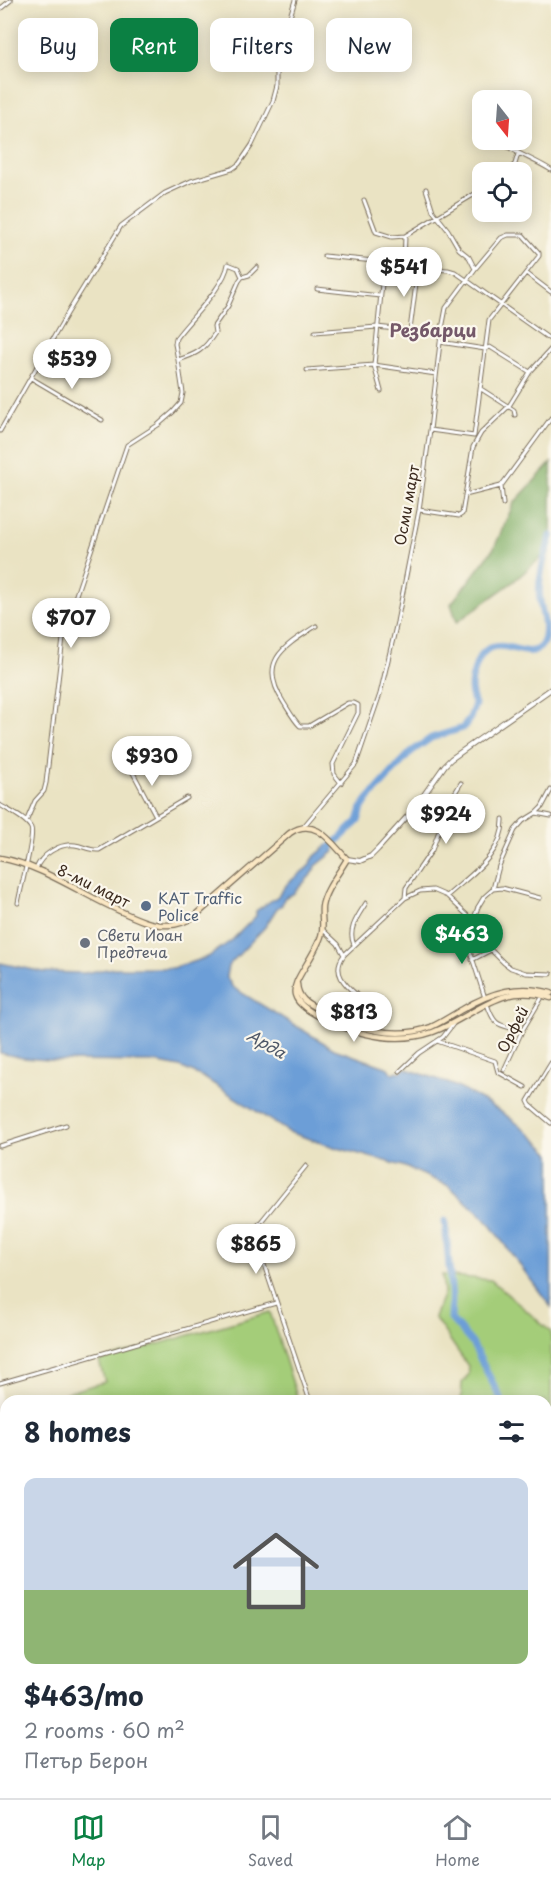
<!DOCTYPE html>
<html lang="en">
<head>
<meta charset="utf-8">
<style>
  :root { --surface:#fff; --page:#f6f6f7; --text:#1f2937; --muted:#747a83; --line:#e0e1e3; --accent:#0b8043 }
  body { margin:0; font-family:"Playpen Sans",sans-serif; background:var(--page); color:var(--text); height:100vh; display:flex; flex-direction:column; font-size:22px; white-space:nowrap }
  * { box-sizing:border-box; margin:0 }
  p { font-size:20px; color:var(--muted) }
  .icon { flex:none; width:33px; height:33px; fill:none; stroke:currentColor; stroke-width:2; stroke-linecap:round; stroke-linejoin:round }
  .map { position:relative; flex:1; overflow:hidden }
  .drawer { position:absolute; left:0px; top:1395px; width:552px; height:404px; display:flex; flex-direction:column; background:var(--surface); border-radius:18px 18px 0 0; box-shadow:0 3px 15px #0003 }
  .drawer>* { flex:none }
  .top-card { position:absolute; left:18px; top:18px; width:516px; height:54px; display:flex; gap:12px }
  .needle { width:39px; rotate:163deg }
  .tools { position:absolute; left:472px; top:90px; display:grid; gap:12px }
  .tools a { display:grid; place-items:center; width:60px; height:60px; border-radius:12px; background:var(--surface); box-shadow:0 3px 15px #0003; font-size:30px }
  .price { position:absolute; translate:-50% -51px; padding:0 14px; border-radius:21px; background:#fff; color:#222; font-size:20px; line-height:39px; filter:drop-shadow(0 2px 3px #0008) }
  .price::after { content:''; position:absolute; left:50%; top:36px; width:18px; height:14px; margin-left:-9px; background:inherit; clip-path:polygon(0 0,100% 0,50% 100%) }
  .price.on { background:var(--accent); color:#fff }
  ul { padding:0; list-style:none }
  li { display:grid; align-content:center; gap:12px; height:318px; padding:0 24px }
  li+li { border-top:2px solid var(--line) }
  li span { display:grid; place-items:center; height:186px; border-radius:12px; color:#555 }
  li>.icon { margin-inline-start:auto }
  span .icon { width:108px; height:108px; fill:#fffc; stroke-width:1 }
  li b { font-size:26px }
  h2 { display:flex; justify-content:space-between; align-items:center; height:72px; padding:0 24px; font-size:26px }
  .pill { padding:0 21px; border-radius:12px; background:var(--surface); box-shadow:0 3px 15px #0003; font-size:21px; line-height:54px }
  .pill.on { background:var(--accent); color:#fff }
  .dock { display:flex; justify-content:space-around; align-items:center; height:84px; border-top:2px solid var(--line); background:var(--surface); font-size:16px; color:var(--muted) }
  .dock a { display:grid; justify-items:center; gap:3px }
  .dock .on { color:var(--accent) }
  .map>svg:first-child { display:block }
</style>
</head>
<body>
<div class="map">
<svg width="551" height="1798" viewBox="0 0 551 1798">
  <rect width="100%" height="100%" fill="#fbf7ec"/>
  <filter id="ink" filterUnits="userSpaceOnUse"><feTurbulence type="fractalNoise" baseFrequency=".0167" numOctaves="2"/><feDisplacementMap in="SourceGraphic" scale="12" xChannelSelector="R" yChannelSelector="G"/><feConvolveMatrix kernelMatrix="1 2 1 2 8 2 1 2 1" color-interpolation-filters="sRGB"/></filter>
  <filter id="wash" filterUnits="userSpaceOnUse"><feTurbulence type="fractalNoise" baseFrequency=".008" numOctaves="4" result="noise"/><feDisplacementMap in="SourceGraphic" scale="24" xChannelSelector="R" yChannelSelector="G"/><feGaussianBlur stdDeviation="1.35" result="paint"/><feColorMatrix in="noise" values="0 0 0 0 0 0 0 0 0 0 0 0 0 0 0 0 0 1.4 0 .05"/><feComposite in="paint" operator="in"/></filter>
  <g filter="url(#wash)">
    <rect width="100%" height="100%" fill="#eae3c3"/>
    <path fill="#a4cd79" stroke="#707c4c" stroke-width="1.5" d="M 442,1275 L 491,1280 L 551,1332 L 551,1502 L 546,1505 L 546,1401 L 461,1401 L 462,1383 L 469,1374 L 468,1366 L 434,1317 L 444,1293 Z
      M 270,1312 L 298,1400 L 68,1401 L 65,1393 L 105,1382 L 99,1361 Z
      M 551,1533 L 551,1788 L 546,1786 L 546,1536 Z
      M 0,1764 L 6,1765 L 6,1792 L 53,1793 L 55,1798 L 0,1798 Z
      M 397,1793 L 473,1793 L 478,1798 L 401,1798 Z"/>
    <path fill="#83b069" stroke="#5f6d44" stroke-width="1.5" d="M 551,463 L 551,534 L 543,556 L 513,582 L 457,622 L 451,604 L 494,548 L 514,503 Z"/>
    <path fill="#6c9ed7" stroke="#54647a" stroke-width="1.5" d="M 328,845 L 335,851 L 316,866 L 310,876 L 293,894 L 284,898 L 282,905 L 277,908 L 265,927 L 228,966 L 226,976 L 232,986 L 237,990 L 334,1049 L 389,1068 L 393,1074 L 397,1071 L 400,1072 L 405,1068 C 423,1075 444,1080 461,1089 C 494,1105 527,1128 551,1154 L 551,1307 L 487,1221 L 449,1186 L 403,1166 L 334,1147 L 289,1132 L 203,1077 L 180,1067 L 154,1062 L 62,1061 L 23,1058 L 0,1053 L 0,963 L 44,972 L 84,973 L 113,968 L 173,968 L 208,957 L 232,940 L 256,916 L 256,911 L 278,896 L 288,883 L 308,867 L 315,856 Z"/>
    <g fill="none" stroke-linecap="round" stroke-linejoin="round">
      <path stroke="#6c9ed7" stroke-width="7" d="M 330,848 L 358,821 L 362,808 L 368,799 L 411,752 L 431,738 L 463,728 L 470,718 L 475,704 C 470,692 470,685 474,672 C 488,620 525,666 541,646 C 551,633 541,614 540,600 C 537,580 545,556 551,536
        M 445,1221 L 452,1299 L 451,1319 L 472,1343 L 502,1401
        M 546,1488 L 551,1499
        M 546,1556 L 551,1546
        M 546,1729 L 551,1746"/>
    </g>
  </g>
  <g filter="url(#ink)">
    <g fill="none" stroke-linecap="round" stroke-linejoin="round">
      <defs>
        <path id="minor" d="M 0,9 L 11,0
          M 481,119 L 483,122
          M 498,140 C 514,153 534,159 551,170
          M 507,172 L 515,164 L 518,154
          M 364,200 L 376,232 L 392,237 L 405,236 L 483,189
          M 324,256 L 404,264 L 418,268 L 448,270 L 455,272 L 551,340
          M 404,264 L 405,236
          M 526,273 L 551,292
          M 317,289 L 380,296
          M 410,330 L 418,268
          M 315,332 L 377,327 L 441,334
          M 440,342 L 485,349 L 490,347 L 530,372
          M 178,360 L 175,344 L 176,338 C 190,319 225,286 228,264 L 238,268 L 242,277
          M 307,370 L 374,365 L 436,374
          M 31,378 L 102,420
          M 481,389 L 514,410 L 515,415
          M 381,391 L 374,365 L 384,263
          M 430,430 L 474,436
          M 0,431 L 67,314 L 121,226 L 165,193 L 191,181 L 232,169 L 239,164 L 252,145 L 273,101 L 277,86 L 277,61 L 295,0
          M 474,436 L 489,320 L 539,256 L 539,253 L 523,235 L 508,235 L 501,238 L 475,269
          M 501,486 L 503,504
          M 465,495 L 501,486 L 551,418
          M 419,510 L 459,516 L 462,514 L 473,447 L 481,433 L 509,406 L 530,372 L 551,349
          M 316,626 C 283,647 257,662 284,703 C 289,711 294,720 300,726 L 309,726 L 348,703 L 354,703 L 358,705 L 358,713 L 333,764 L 334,774 L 341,783
          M 131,769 L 156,816
          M 0,805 C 9,811 26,818 31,828 C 35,836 20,890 18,903
          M 536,813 L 551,816
          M 26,822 L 35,801 L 44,791 L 46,783 L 64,630 L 127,445 L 158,425 L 173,412 L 181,403 L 183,393 L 178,360 C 197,354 204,350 215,333 L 214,326 L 228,306 L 239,281 L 242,277 L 249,275 L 257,267
          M 304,826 L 356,764 L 380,694 L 397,622 L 419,510 L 430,430 L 441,334 L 446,308 L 475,269 L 469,257 L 459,249 L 448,230 L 433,211 L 426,189
          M 36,869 C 41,855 59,843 75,845 C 83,846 90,851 99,850 L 187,798
          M 493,889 L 502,888 L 540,898
          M 447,896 C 470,875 504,854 503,819
          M 405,898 L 406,888 L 432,850 L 450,801 L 461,783
          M 478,907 L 484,897 L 493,889 L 499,866 L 515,830 L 523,821 L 536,813 L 542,807 L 551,790
          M 323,930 L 338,944 L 344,955
          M 470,930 L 469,948 L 485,998
          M 354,945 C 347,929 358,916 366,903
          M 472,960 L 491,950
          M 487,1004 C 495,1028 499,1024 522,1031
          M 380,1017 C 372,1010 366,1002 358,996 C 345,985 331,972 344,955 L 405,898 L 420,891 L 433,890 L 447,896 L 468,916 L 480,930 L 491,950 L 504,963 L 511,968 L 526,973 L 551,974
          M 437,1041 L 495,1061 L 498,1072 L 525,1087
          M 551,1063 L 528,1101 L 530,1105 L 551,1123
          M 504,1070 L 522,1031 L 541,999
          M 400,1071 L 419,1053 L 443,1037 L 453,1024
          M 0,1146 L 66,1125
          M 306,1166 L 255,1229 L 254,1235 L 310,1401
          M 0,1383 L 276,1303
          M 0,1453 L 6,1454
          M 0,1530 L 6,1531
          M 0,1557 L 6,1558
          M 0,1600 L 6,1596
          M 0,1758 L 6,1758
          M 120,1792 L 121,1798
          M 163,1792 L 165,1798
          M 293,1792 L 294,1798
          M 472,1792 L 476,1798
          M 74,1794 L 80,1792"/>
        <path id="tertiary" d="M 347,859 L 360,861 L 371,856 L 378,849 L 414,809 L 445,765 L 451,759 L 551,689"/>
        <path id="secondary" d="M 0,858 C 41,865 81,894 120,911 C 135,918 152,926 169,925 C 178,925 187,921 195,916 L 290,833 C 315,816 331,842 347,859 C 339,873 324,891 322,907 C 321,919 325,928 320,939 C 301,983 269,995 331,1022 C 363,1036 399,1044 433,1032 C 476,1016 500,981 551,998
          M 297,984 C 298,1001 311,1005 324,1012 C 356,1029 396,1040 431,1027 C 442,1022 452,1015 463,1009 C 491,992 519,984 551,993
          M 0,1509 L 6,1510
          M 546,1514 L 551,1511
          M 546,1521 L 551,1518
          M 546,1788 L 551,1790
          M 201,1792 L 203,1798
          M 208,1792 L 210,1798"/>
        <path id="primary" d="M 0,1678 L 6,1688
          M 61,1792 L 63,1798"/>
      </defs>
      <use href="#minor" stroke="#786b58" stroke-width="5"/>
      <use href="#tertiary" stroke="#786b58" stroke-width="6"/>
      <use href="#secondary" stroke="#786b58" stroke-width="7"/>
      <use href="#primary" stroke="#786b58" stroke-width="7"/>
      <use href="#minor" stroke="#fff" stroke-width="3"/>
      <use href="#tertiary" stroke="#fff" stroke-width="4"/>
      <use href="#secondary" stroke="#fae7c3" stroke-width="4.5"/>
      <use href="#primary" stroke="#f2c36a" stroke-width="4.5"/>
      <defs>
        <path id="minor-bridge" d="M 470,930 L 478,907"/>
      </defs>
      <use href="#minor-bridge" stroke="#786b58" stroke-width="5" stroke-linecap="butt"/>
      <use href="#minor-bridge" stroke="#fff" stroke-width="3"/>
    </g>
  </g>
  <circle fill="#5c6f8a" stroke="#fbf7ec" stroke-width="2" cx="146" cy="906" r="6"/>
  <circle fill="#6b7280" stroke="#fbf7ec" stroke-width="2" cx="85" cy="943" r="6"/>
  <g text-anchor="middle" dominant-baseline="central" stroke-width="4.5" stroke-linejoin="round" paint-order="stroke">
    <g font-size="15" fill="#3b2a1e" stroke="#fbf7ec">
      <text transform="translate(406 505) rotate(-80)">Осми март</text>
      <text transform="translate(94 885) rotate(26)">8-ми март</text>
      <text transform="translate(512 1029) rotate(-63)">Орфей</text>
    </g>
    <g font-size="15" fill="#4e5e75" stroke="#fbf7ec" text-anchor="start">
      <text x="158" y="897">KAT Traffic<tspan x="158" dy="17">Police</tspan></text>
    </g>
    <g font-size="15" fill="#5b616d" stroke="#fbf7ec" text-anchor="start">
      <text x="97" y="934">Свети Иоан<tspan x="97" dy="17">Предтеча</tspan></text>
    </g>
    <g font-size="16" font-style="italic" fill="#4f5868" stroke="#fbf7ec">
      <text transform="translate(267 1043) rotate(30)">Арда</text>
    </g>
    <g font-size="18" font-weight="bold" fill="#745869" stroke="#fbf7ec">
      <text x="433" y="329">Резбарци</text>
    </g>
  </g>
</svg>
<div class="tools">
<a><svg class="needle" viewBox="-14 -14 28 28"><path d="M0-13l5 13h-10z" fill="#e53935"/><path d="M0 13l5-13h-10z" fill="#747a83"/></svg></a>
<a><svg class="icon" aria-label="locate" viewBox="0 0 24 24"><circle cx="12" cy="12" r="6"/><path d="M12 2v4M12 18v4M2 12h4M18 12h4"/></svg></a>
</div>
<b class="price" style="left:404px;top:298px">$541</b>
<b class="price" style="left:72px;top:390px">$539</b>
<b class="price" style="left:71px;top:649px">$707</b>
<b class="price" style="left:152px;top:787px">$930</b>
<b class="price" style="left:446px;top:845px">$924</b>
<b class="price on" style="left:462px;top:965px">$463</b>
<b class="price" style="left:354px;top:1043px">$813</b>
<b class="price" style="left:256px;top:1275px">$865</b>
<div class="top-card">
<a class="pill">Buy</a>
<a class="pill on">Rent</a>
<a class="pill">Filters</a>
<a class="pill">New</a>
</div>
<section class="drawer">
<h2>8 homes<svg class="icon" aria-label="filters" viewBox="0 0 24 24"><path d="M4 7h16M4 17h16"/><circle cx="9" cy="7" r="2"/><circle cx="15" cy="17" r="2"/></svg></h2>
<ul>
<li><span style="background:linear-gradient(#c9d6e8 60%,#8fb573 0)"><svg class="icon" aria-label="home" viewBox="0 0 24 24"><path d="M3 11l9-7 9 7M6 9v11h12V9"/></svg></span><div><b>$463/mo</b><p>2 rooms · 60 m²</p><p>Петър Берон</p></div></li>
</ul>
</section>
</div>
<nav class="dock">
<a class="on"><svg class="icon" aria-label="map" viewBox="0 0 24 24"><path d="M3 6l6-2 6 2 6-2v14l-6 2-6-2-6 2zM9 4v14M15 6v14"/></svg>Map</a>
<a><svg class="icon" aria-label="saved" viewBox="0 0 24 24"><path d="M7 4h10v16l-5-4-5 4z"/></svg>Saved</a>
<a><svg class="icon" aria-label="home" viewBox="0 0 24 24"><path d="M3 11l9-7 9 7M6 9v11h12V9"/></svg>Home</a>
</nav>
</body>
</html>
